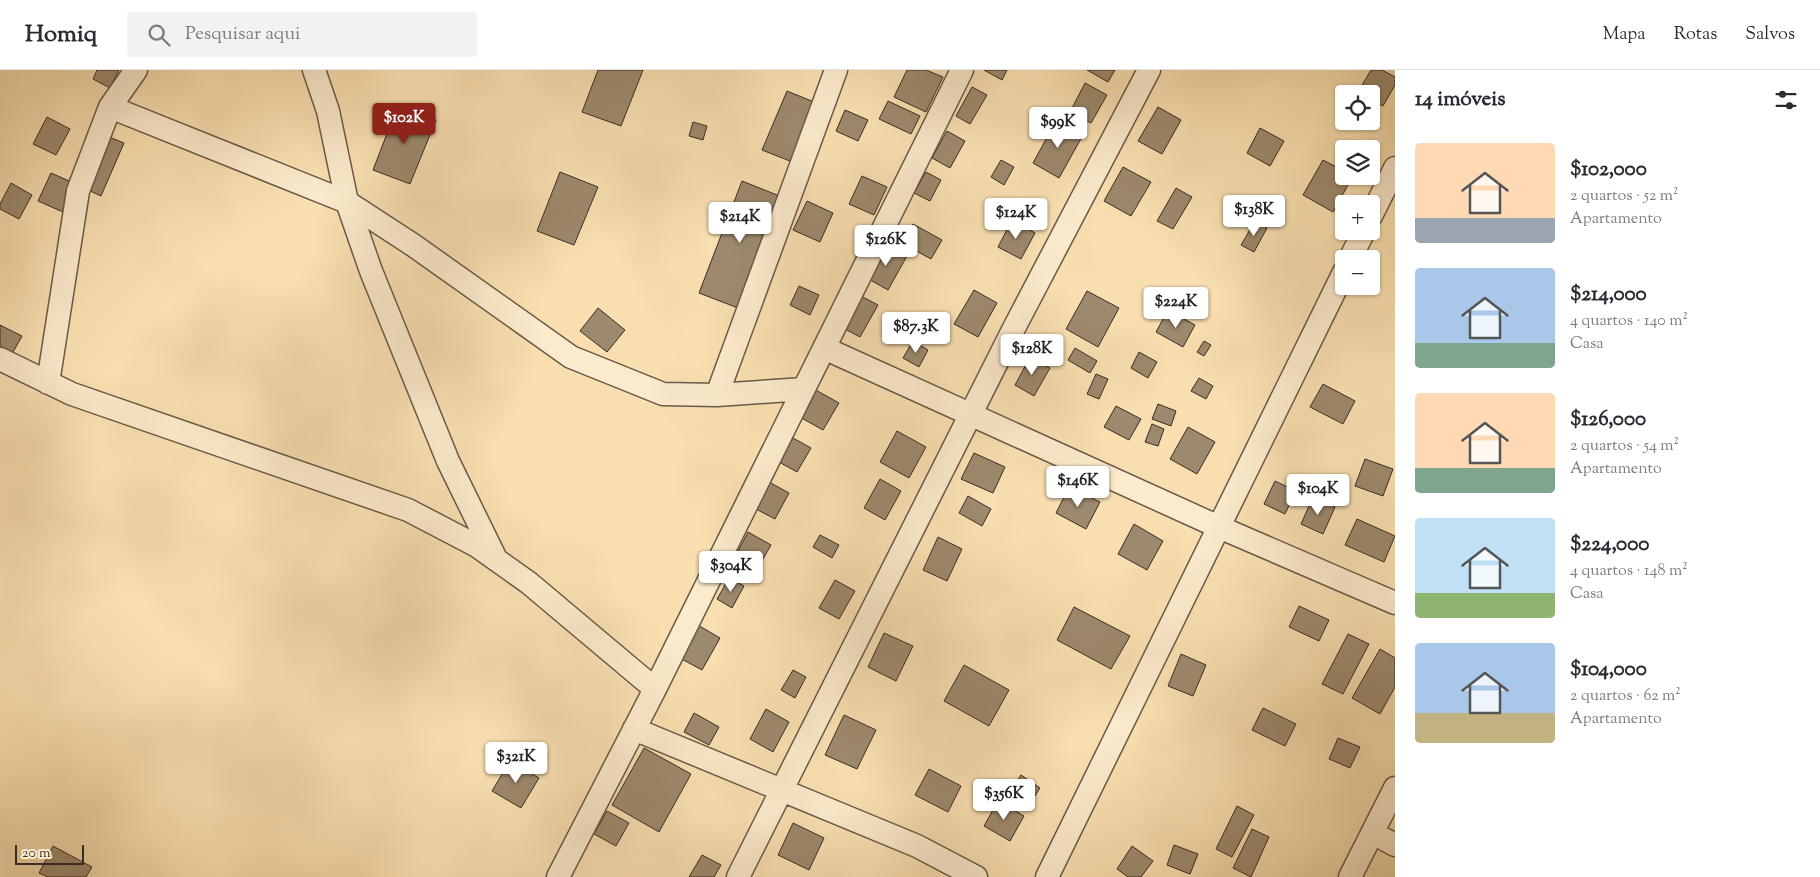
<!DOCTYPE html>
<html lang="pt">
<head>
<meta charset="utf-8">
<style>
  :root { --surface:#fff; --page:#f2f2f3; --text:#2b2b33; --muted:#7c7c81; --line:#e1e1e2; --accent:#8f2418 }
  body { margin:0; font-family:"Sorts Mill Goudy",serif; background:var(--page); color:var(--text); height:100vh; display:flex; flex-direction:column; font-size:19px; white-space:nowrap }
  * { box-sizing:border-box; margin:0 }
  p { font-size:16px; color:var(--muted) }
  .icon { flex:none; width:28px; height:28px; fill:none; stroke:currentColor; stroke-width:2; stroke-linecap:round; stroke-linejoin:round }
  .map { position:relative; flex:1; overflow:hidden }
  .side { display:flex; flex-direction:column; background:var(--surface); width:425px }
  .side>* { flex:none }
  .fabs { position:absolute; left:1335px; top:15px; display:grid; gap:10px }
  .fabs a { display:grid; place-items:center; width:45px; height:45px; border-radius:5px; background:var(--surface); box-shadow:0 1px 4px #0004; font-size:25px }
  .scale { position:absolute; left:15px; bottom:12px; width:69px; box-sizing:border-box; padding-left:5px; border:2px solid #3a2c25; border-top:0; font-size:14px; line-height:18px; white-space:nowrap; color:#3a2c25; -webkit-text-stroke:4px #fbeacc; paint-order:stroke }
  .price { position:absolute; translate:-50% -42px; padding:0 11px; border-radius:5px; background:#fff; color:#222; font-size:16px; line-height:32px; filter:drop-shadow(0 1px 2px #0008) }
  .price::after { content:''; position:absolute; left:50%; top:30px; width:15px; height:11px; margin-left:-8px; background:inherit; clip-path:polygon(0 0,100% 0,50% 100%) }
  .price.active { background:var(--accent); color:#fff }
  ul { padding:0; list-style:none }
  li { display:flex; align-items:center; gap:15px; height:125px; padding:0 20px }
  li span { display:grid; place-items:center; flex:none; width:140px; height:100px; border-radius:5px; color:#555 }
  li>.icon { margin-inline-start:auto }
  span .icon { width:60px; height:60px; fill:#fffc; stroke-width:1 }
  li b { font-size:21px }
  h2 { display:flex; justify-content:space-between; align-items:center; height:60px; padding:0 20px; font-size:21px }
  header { display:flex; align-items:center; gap:30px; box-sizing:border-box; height:70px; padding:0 25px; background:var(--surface); border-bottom:1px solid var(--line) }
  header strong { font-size:24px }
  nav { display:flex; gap:28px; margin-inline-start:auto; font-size:18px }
  .search { width:350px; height:45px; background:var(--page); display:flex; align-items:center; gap:12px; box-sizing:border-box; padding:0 18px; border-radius:5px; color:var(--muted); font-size:19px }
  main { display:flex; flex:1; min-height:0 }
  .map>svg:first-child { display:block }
</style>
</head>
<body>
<header>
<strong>Homiq</strong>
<div class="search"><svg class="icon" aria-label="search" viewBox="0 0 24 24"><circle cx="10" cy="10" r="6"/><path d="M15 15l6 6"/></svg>Pesquisar aqui</div>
<nav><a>Mapa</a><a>Rotas</a><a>Salvos</a></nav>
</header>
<main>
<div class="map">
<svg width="1395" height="807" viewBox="0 0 1395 807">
  <rect width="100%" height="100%" fill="#f9dfb0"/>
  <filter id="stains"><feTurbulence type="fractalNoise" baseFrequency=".004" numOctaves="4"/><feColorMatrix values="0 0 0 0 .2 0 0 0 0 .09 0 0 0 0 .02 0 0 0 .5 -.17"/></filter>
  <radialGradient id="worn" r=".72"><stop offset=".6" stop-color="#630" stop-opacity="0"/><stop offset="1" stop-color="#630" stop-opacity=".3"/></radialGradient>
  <path fill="#9d896d" stroke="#3a2c25" d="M 97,0 L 119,0 L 110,18 L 93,9 Z
    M 598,0 L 643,0 L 621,56 L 582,42 Z
    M 907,0 L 926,0 L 943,7 L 926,42 L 894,27 Z
    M 984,0 L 1007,0 L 1002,10 Z
    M 1087,0 L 1115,0 L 1108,12 Z
    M 1371,0 L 1382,0 L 1395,7 L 1395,15 L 1383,36 L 1371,29 L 1371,24 L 1358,22 Z
    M 1085,13 L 1107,25 L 1091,53 L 1070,42 Z
    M 972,17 L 987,25 L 970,54 L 956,46 Z
    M 787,21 L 819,34 L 795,93 L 762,80 Z
    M 888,31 L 920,46 L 911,64 L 879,49 Z
    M 398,35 L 436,50 L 410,114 L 373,100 Z
    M 1158,37 L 1181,50 L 1162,84 L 1138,71 Z
    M 845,40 L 868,50 L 858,71 L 836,61 Z
    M 47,47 L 70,59 L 56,85 L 33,74 Z
    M 1056,51 L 1083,65 L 1059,108 L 1033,93 Z
    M 693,52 L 707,56 L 703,70 L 689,66 Z
    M 1260,58 L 1284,71 L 1270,96 L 1247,83 Z
    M 947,61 L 965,71 L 950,98 L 932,88 Z
    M 109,67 L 124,73 L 101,126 L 86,119 Z
    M 1001,90 L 1014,97 L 1004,115 L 991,107 Z
    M 1323,90 L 1344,101 L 1344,106 L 1353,106 L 1333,142 L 1303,125 Z
    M 1123,97 L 1151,112 L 1131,146 L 1104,131 Z
    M 560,102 L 598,117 L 574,175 L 537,161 Z
    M 926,102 L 941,110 L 930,131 L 914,123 Z
    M 51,103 L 76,114 L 63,142 L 38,131 Z
    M 862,106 L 887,117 L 874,145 L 849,134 Z
    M 742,111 L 782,127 L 738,238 L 699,223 Z
    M 11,113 L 32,125 L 19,149 L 0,139 L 0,134 Z
    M 1176,118 L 1192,127 L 1173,159 L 1157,151 Z
    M 807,131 L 833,143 L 820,172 L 793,160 Z
    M 1012,150 L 1035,163 L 1021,189 L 998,177 Z
    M 1255,151 L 1267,158 L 1254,182 L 1241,175 Z
    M 913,154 L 942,170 L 931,189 L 902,173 Z
    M 884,174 L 907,186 L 888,220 L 865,207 Z
    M 799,216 L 819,225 L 810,245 L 790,235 Z
    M 974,220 L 997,233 L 978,267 L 954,254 Z
    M 1087,221 L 1119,238 L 1098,277 L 1066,259 Z
    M 861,226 L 878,235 L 860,267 L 843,258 Z
    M 598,238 L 625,260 L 607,282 L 580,261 Z
    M 1168,240 L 1195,255 L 1183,277 L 1156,262 Z
    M 0,255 L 22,266 L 12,284 L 0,277 Z
    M 913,271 L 928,280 L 919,297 L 903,288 Z
    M 1204,271 L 1211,275 L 1204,286 L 1197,282 Z
    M 1075,278 L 1097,291 L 1090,303 L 1068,290 Z
    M 1139,282 L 1157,292 L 1148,308 L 1131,298 Z
    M 1030,287 L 1050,298 L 1034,326 L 1015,315 Z
    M 1096,304 L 1108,309 L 1099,329 L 1087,324 Z
    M 1199,308 L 1213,316 L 1206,329 L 1191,321 Z
    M 1323,314 L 1355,331 L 1343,354 L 1310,337 Z
    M 814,319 L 839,333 L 823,360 L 798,346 Z
    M 1158,334 L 1176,341 L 1171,356 L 1152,349 Z
    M 1116,336 L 1141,349 L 1129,370 L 1104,357 Z
    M 1152,354 L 1164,359 L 1158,376 L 1145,372 Z
    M 1188,357 L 1215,372 L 1197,404 L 1170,389 Z
    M 897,361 L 926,377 L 909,408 L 880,392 Z
    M 793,368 L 811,378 L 797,402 L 779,392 Z
    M 974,383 L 1005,397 L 993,423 L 961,409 Z
    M 1365,389 L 1393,399 L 1383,426 L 1355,416 Z
    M 880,409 L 901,421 L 885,450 L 864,438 Z
    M 1275,411 L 1296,421 L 1285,444 L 1264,434 Z
    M 769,412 L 789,423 L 775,449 L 754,438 Z
    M 1069,417 L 1100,432 L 1086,459 L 1056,443 Z
    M 968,426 L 991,439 L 982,456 L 959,443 Z
    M 1313,427 L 1335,437 L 1323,464 L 1301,454 Z
    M 1357,449 L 1395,466 L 1384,492 L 1345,475 Z
    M 1134,454 L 1163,471 L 1147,500 L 1118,484 Z
    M 748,462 L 771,475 L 756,501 L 734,489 Z
    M 820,465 L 839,475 L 832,488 L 813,477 Z
    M 938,467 L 962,479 L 947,511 L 923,500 Z
    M 729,508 L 744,516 L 732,538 L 717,529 Z
    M 835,510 L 855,521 L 839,549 L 819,538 Z
    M 1299,536 L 1329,550 L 1319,571 L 1289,557 Z
    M 1074,537 L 1130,566 L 1111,599 L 1057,570 Z
    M 696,554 L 720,568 L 702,600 L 678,587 Z
    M 884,563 L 913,576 L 896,611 L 868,597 Z
    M 1348,564 L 1369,574 L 1343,624 L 1322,614 Z
    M 1380,579 L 1395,588 L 1395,617 L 1380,644 L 1352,628 Z
    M 1181,584 L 1206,595 L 1193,626 L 1168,616 Z
    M 964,595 L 1009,620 L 989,656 L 944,631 Z
    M 793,600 L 806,607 L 795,628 L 781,620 Z
    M 1263,638 L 1296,654 L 1285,676 L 1252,660 Z
    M 766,639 L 789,652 L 773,682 L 750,669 Z
    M 694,643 L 719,657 L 709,675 L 684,662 Z
    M 844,645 L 876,660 L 857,699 L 825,685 Z
    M 1338,668 L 1360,677 L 1350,698 L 1329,689 Z
    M 644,678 L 691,704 L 659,762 L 612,735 Z
    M 510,691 L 539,708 L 521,738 L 492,721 Z
    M 929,699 L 961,716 L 948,742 L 915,725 Z
    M 1021,705 L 1040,718 L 1026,740 L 1006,727 Z
    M 998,731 L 1024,746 L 1010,771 L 984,756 Z
    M 1237,736 L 1254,745 L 1232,787 L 1216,779 Z
    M 607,741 L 629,753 L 616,776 L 594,764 Z
    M 793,753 L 824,768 L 809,800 L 778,785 Z
    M 1252,759 L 1269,767 L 1251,807 L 1233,798 Z
    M 1174,775 L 1198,784 L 1190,804 L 1167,795 Z
    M 53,776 L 92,797 L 86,807 L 48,807 L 39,803 Z
    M 1132,776 L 1153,791 L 1141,807 L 1128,807 L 1117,799 Z
    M 702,785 L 721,795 L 714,807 L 689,807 Z"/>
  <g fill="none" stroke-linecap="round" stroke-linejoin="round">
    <defs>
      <path id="minor" d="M 314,0 L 328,41 L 347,132 L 371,201 L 448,391 L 496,489
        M 110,37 L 347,132 L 413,175 L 571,287 L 663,324 L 717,325 L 804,319
        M 1371,146 L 1395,98
        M 1350,189 L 1364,161
        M 824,278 L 1219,457 L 1395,533
        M 0,289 L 72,324 L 408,440 L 477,476 L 529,513 L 655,619
        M 48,313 L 78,121 L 110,37 L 136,0
        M 717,325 L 836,0
        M 634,659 L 917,776 L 976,807
        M 1373,763 L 1395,775
        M 558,807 L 655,619 L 962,0
        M 738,807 L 1013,260 L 1149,0
        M 1047,807 L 1344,202
        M 1350,807 L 1395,718"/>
    </defs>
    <use href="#minor" stroke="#6a5948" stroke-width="25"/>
    <use href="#minor" stroke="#fbeacc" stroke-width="22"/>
  </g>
  <rect width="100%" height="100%" filter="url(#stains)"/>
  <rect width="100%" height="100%" fill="url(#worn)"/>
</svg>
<div class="fabs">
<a><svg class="icon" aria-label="locate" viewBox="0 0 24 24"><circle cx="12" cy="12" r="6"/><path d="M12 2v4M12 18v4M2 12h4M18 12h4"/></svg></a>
<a><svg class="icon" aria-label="layers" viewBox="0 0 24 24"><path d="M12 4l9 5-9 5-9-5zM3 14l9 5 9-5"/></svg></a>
<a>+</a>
<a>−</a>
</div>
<div class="scale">20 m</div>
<b class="price active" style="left:404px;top:75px">$102K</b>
<b class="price" style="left:1058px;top:79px">$99K</b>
<b class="price" style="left:1254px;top:167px">$138K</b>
<b class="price" style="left:1016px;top:170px">$124K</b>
<b class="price" style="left:740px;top:174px">$214K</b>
<b class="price" style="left:886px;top:197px">$126K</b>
<b class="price" style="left:1176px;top:259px">$224K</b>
<b class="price" style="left:916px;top:284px">$87.3K</b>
<b class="price" style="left:1032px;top:306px">$128K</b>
<b class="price" style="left:1078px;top:438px">$146K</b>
<b class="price" style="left:1318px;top:446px">$104K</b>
<b class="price" style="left:731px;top:523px">$304K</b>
<b class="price" style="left:516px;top:714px">$321K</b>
<b class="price" style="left:1004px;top:751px">$356K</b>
</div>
<section class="side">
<h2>14 imóveis<svg class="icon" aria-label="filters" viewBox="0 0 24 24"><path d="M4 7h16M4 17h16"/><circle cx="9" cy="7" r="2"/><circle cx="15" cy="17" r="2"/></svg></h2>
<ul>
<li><span style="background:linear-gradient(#ffd9b3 75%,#9aa5b1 0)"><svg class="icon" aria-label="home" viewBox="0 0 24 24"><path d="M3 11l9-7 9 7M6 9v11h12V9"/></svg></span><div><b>$102,000</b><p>2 quartos · 52 m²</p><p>Apartamento</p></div></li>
<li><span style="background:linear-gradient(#a9c7e8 75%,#7fa58c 0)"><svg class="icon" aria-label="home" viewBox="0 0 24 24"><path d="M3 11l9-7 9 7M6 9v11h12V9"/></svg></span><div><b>$214,000</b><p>4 quartos · 140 m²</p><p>Casa</p></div></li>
<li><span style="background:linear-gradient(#ffd9b3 75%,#7fa58c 0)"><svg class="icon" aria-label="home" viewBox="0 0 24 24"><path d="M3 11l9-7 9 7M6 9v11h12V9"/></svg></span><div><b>$126,000</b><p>2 quartos · 54 m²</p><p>Apartamento</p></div></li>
<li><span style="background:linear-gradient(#bfe0f5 75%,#8fb573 0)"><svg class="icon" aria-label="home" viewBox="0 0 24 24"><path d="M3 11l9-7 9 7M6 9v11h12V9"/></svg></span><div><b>$224,000</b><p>4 quartos · 148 m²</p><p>Casa</p></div></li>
<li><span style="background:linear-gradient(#a9c7e8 70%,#c2b280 0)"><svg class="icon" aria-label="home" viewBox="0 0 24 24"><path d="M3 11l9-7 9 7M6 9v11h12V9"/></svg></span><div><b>$104,000</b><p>2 quartos · 62 m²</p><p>Apartamento</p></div></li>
</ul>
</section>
</main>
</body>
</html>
